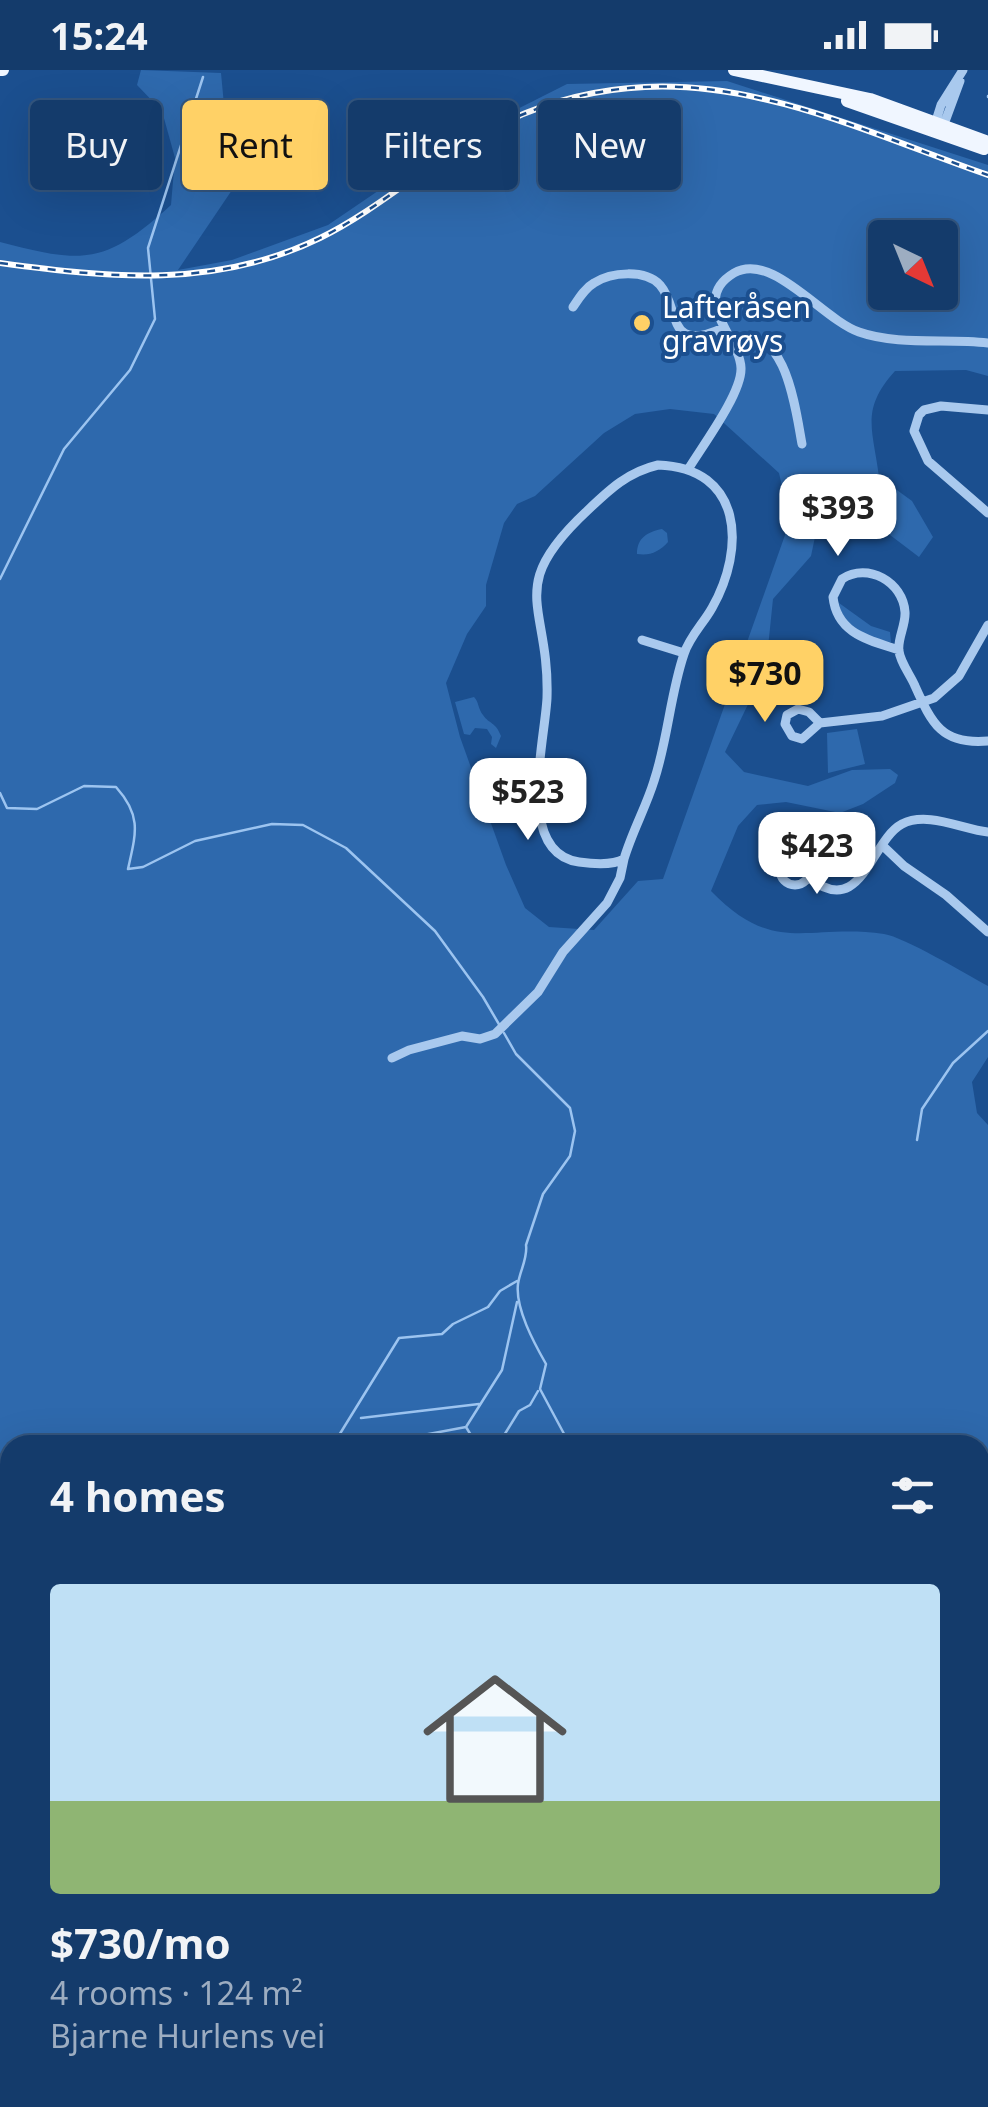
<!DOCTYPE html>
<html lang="en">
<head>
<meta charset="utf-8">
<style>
  :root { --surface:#143b6b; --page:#1d4271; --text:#f1f3f6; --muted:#9dadc1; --line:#33557e; --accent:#ffd166 }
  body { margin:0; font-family:"Noto Sans",sans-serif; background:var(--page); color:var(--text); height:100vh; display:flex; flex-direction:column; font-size:38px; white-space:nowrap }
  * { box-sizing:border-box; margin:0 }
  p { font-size:32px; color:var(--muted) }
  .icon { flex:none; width:55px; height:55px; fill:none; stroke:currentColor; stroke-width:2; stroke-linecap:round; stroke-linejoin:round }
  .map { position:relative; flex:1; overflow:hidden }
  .drawer { position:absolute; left:0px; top:1365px; width:990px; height:672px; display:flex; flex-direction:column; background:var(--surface); border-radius:30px 30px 0 0; box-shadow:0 10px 40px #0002,0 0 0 2px var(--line) }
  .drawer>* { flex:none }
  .guide { position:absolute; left:30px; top:30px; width:930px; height:90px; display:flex; gap:20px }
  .needle { width:65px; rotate:137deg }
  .buttons { position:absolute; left:868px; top:150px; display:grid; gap:20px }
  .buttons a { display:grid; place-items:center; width:90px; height:90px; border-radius:10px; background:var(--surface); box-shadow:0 10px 40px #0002,0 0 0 2px var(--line); font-size:50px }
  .price { position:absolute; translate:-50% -85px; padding:0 22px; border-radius:20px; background:#fff; color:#222; font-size:32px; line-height:65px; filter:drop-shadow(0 2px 5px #0008) }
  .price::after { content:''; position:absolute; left:50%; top:60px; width:30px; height:22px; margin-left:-15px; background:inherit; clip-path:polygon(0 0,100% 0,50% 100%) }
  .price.on { background:var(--accent); color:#111 }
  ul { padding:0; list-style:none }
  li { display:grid; align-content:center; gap:20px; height:530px; padding:0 50px }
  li+li { border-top:2px solid var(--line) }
  li span { display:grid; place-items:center; height:310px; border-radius:10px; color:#555 }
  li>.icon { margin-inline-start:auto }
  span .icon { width:180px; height:180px; fill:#fffc; stroke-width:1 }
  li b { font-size:42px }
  h2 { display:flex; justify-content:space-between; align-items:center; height:120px; padding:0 50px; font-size:42px }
  .tag { padding:0 35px; border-radius:10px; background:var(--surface); box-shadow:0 10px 40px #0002,0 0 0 2px var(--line); font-size:35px; line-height:90px }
  .tag.on { background:var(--accent); color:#111 }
  .status { display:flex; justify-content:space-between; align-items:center; height:70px; padding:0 50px; background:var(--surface); direction:ltr }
  .status svg { height:28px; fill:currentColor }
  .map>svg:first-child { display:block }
</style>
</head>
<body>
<div class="status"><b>15:24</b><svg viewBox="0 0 49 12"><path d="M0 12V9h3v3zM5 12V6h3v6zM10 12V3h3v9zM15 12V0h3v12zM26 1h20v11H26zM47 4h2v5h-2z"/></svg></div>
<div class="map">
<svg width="988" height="2037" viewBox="0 0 988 2037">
  <rect width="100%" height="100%" fill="#1b4f8f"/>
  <path fill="#2e69ad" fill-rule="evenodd" d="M 141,0 L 221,3 L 232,120 L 178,200 L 232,190 L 328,155 L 444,76 L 567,14 L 727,11 L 988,95 L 988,306 L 966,300 L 895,301 C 860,340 873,359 879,407 L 912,431 L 933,467 L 919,487 L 865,446 L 835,454 L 815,467 L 811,486 L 773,529 L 766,597 L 725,682 L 744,702 L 808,716 L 852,700 L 890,699 L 898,705 L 895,713 L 863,734 L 840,743 L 786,732 L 757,735 L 738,756 L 711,821 C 775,887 807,853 884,864 C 904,867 966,904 988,916 L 988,987 L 972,1012 L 977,1043 L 988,1055 L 988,2037 L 0,2037 L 0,172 C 84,194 105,195 171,135 L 175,88 L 162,41 L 137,15 ZM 885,168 L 940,168 L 940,222 L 885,222 ZM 670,339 L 714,344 L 779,403 L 790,451 L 663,809 L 638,811 L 594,860 L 549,857 L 525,838 L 506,795 L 460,667 L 446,613 L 467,564 L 486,536 L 486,515 L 504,453 L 517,434 L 535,426 L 604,363 L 635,344 ZM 10,1375 L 980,1375 L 980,2028 L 10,2028 Z
    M 662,459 L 667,463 L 668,472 C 659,482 650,486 637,484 C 637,468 647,462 662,459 Z
    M 839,533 L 871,556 L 890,562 L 891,572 C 867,572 842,556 839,533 Z
    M 474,627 C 479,632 478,639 483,645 C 490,655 495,651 501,666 L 496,678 L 491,674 L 492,667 L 487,659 L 475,658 L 470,665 L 464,664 L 455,632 Z
    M 857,659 L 865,694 L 828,703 L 827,663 Z"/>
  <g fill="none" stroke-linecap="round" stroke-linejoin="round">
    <path stroke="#9cc4f0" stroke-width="2.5" d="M 988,27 L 988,26
      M 0,509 L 64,379 L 130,300 L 155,249 L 148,178 L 203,7
      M 0,723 L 7,738 L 37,739 L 84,716 L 116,717 C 142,746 136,763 128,799 L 143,797 L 195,771 L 272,754 L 303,755 L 346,778 L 435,861 L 483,927 L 500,956
      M 504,963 L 516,984 L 570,1038 L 575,1061 L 570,1086 L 543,1124 L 526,1175 C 528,1188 520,1200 518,1214 C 515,1238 534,1273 546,1294 L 540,1319 L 570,1375
      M 917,1070 L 922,1039 L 953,993 L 988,961
      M 361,1348 L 479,1334
      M 333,1375 L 399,1268 L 442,1264 L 453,1254 L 488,1237 L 500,1221 L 517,1211
      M 370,1375 L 466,1357
      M 477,1375 L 466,1357 L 502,1300 L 517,1232
      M 498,1375 L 519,1341 L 530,1335 L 538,1321
      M 980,1881 L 988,1892"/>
    <path stroke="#a9c9ee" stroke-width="9" d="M 935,54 L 941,35 L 963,0
      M 943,57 L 960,11
      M 573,237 C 579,228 585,218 594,213 C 611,202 645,199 660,215 C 681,239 665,284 723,258
      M 734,275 C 785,246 796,342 802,374
      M 988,340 L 941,336 L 924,340 L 919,345 L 914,361 L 928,391 L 988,443
      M 658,395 C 743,398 746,478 712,538 C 703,554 690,566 684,584 C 670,625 668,669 654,711 C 646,737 632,762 624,789 C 612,796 593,794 579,792 C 515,783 545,671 547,628 C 550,533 503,519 588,440 C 610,419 628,402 658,395 Z
      M 689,398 C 703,375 742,323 741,298 C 740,267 689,230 734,203 C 772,181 822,249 859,262 C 899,276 946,268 988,273
      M 642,570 L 684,583
      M 899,580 C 869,570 837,564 833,527 L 842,509 C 868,492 903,512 905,542 C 906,555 897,569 899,581 C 900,592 911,606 915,616 C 932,654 942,675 988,671
      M 820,653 L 809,642 L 798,639 L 787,645 L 785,654 L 792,666 L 802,669 L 820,653 L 882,646 L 934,628 L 959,606 L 988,555
      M 883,776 L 904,796 L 946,825 L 988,862
      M780 800a15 15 0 1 1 30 0a15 15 0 1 1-30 0Z
      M 808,807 C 862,851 870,771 902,754 C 927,741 962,759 988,762
      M 392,988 L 409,980 L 462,966 L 480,969 L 495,964 L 538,922 L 563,882 L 607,833 L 620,808 L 624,789"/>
    <path stroke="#f0f6ff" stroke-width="12" d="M 0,0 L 3,0
      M 734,0 L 870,29 L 988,72
      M 847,31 L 984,79"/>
    <defs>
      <path id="rail" d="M 0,193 C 110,208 216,219 320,168 C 367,145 409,110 453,81 C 510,44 576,20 645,17 C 764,11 878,67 988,105"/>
    </defs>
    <use href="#rail" stroke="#fff" stroke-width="6"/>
    <use href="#rail" stroke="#1b4f8f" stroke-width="2.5" stroke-dasharray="8" stroke-linecap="butt"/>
  </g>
  <circle fill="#ffd166" stroke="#1b4f8f" stroke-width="4" cx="642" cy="253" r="10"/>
  <g text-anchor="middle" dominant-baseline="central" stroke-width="8" stroke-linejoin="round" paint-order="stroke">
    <g font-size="30" fill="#fff" stroke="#1b4f8f" text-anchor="start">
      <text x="662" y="236">Lafteråsen<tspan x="662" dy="34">gravrøys</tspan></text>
    </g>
  </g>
</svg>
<div class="buttons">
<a><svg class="needle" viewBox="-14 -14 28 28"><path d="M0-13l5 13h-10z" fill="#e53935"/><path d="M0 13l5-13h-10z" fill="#9dadc1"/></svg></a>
</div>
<b class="price" style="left:838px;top:489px">$393</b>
<b class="price on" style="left:765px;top:655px">$730</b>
<b class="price" style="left:528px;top:773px">$523</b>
<b class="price" style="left:817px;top:827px">$423</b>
<div class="guide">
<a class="tag">Buy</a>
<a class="tag on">Rent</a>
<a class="tag">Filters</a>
<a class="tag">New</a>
</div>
<section class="drawer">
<h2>4 homes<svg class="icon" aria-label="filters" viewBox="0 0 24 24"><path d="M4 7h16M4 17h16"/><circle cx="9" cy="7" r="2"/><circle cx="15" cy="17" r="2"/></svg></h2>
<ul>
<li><span style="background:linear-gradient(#bfe0f5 70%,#8fb573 0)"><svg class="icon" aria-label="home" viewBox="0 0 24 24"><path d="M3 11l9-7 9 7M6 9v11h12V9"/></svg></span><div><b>$730/mo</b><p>4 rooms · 124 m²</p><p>Bjarne Hurlens vei</p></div></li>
</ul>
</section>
</div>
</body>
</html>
